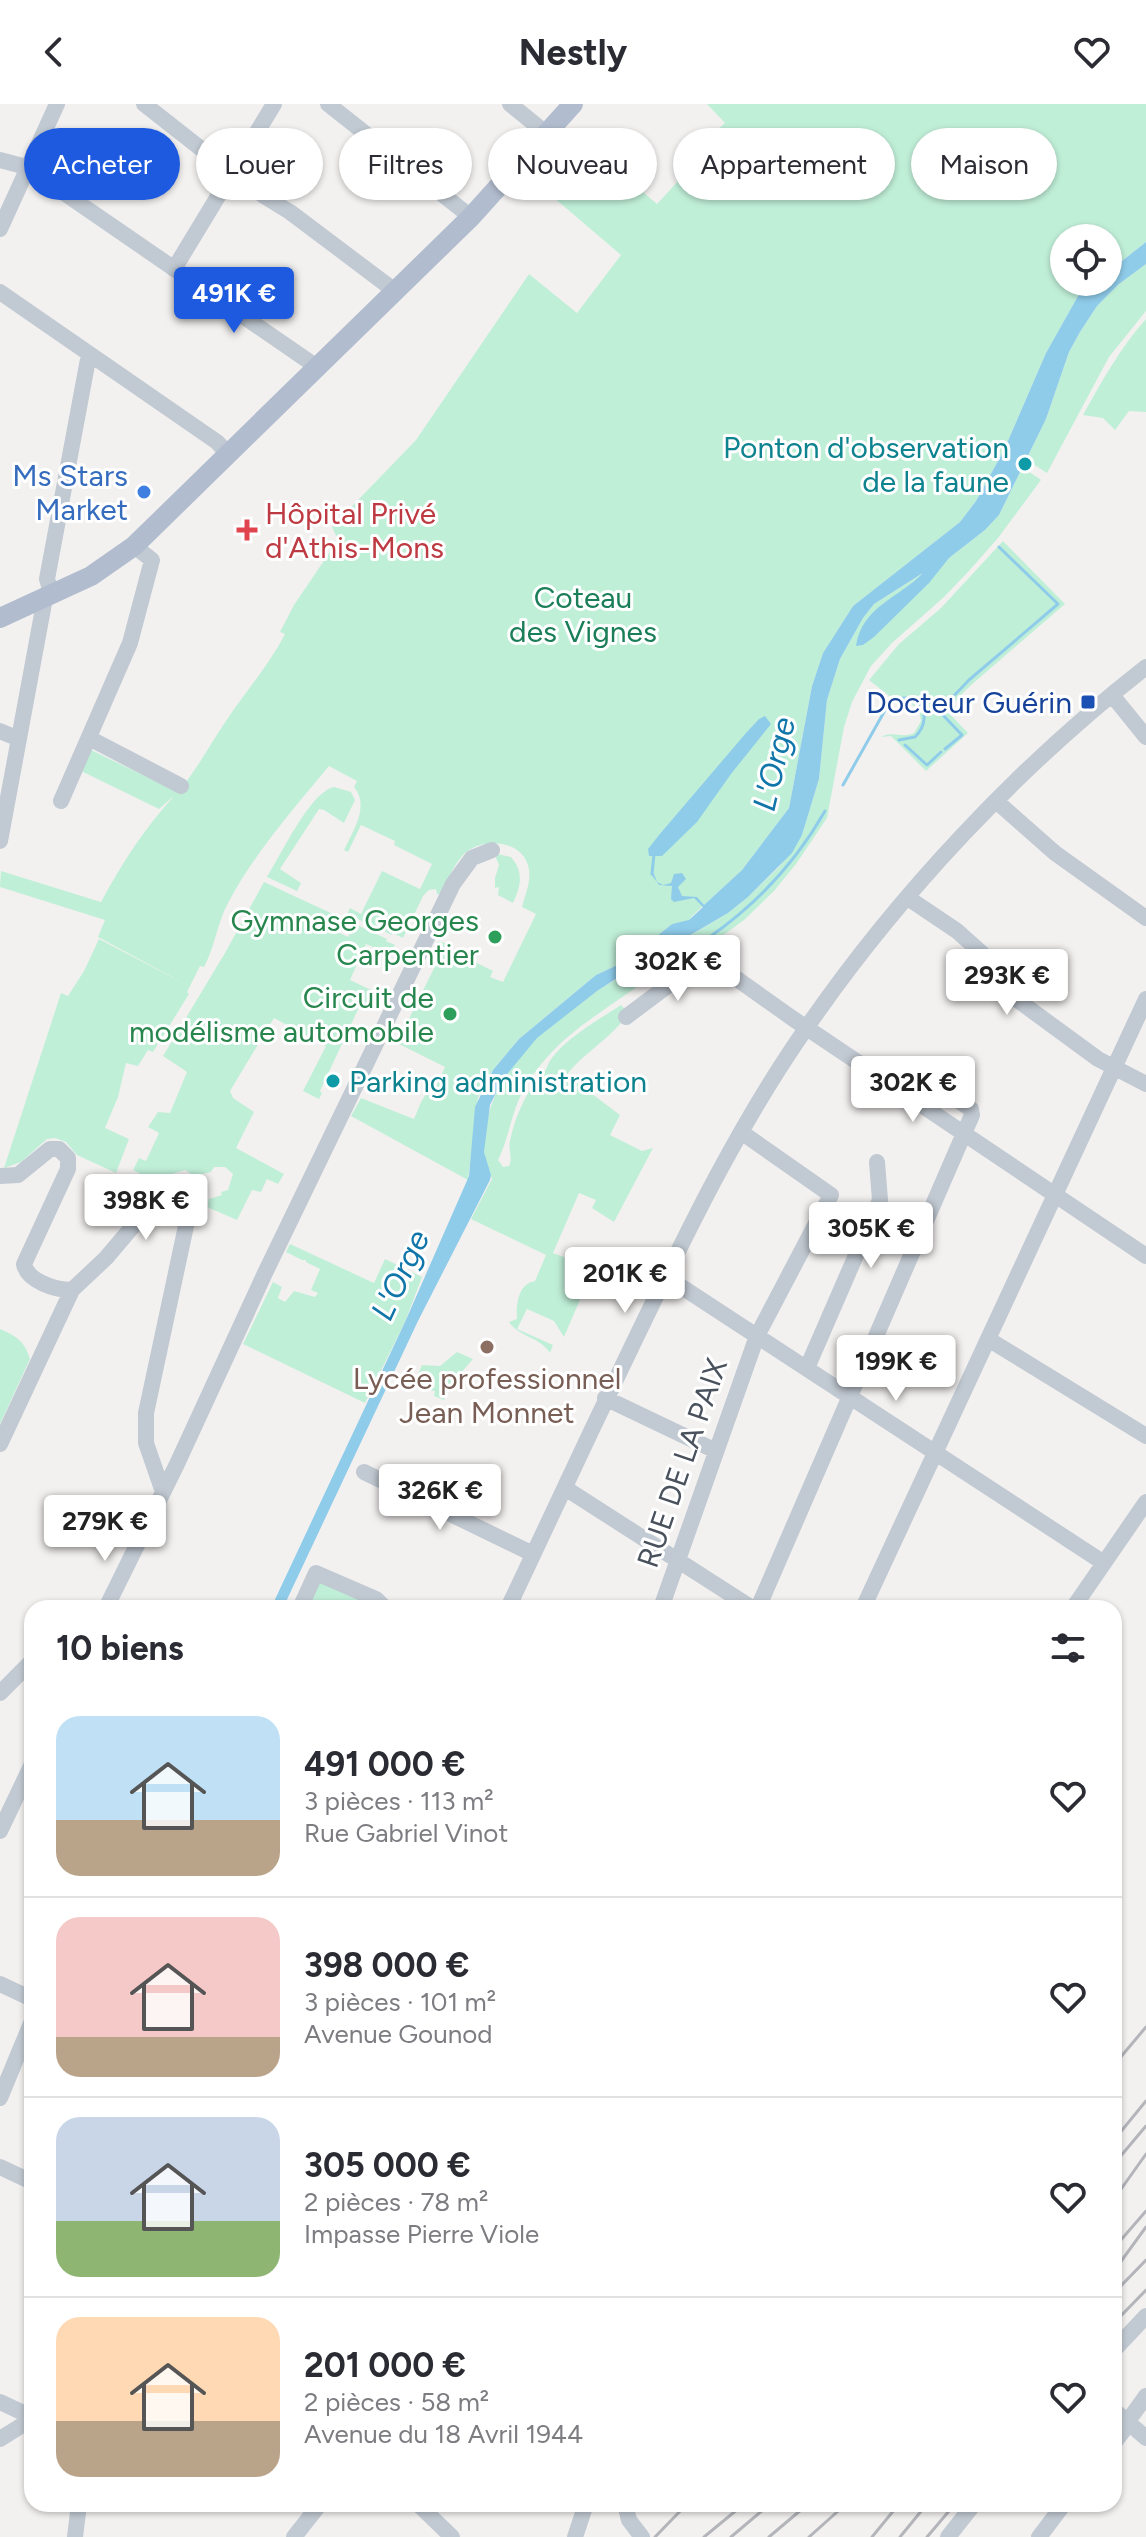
<!DOCTYPE html>
<html lang="fr">
<head>
<meta charset="utf-8">
<style>
  :root { --surface:#fff; --page:#f2f2f3; --text:#2b2b33; --muted:#7c7c81; --line:#e1e1e2; --accent:#1d5adf }
  body { margin:0; font-family:Figtree,sans-serif; background:var(--page); color:var(--text); height:100vh; display:flex; flex-direction:column; font-size:30px; white-space:nowrap }
  * { box-sizing:border-box; margin:0 }
  p { font-size:26px; color:var(--muted) }
  .icon { flex:none; width:44px; height:44px; fill:none; stroke:currentColor; stroke-width:2; stroke-linecap:round; stroke-linejoin:round }
  .map { position:relative; flex:1; overflow:hidden }
  .drawer { position:absolute; left:24px; top:1496px; width:1098px; height:912px; display:flex; flex-direction:column; background:var(--surface); border-radius:24px; box-shadow:0 2px 6px #0004 }
  .drawer>* { flex:none }
  .hud { position:absolute; left:24px; top:24px; width:1098px; height:72px; display:flex; gap:16px }
  .fabs { position:absolute; left:1050px; top:120px; display:grid; gap:16px }
  .fabs a { display:grid; place-items:center; width:72px; height:72px; border-radius:50%; background:var(--surface); box-shadow:0 2px 6px #0004; font-size:40px }
  .price { position:absolute; translate:-50% -68px; padding:0 18px; border-radius:8px; background:#fff; color:#222; font-size:26px; line-height:52px; filter:drop-shadow(0 2px 4px #0008) }
  .price::after { content:''; position:absolute; left:50%; top:48px; width:24px; height:18px; margin-left:-12px; background:inherit; clip-path:polygon(0 0,100% 0,50% 100%) }
  .price.selected { background:var(--accent); color:#fff }
  ul { padding:0; list-style:none }
  li { display:flex; align-items:center; gap:24px; height:200px; padding:0 32px }
  li+li { border-top:2px solid var(--line) }
  li span { display:grid; place-items:center; flex:none; width:224px; height:160px; border-radius:24px; color:#555 }
  li>.icon { margin-inline-start:auto }
  span .icon { width:96px; height:96px; fill:#fffc; stroke-width:1 }
  li b { font-size:34px }
  h2 { display:flex; justify-content:space-between; align-items:center; height:96px; padding:0 32px; font-size:34px }
  .pill { padding:0 28px; border-radius:36px; background:var(--surface); box-shadow:0 2px 6px #0004; font-size:28px; line-height:72px }
  .pill.selected { background:var(--accent); color:#fff }
  header { display:flex; justify-content:space-between; align-items:center; height:104px; padding:0 32px; background:var(--surface); font-size:36px; font-weight:700 }
  .map>svg:first-child { display:block }
</style>
</head>
<body>
<header><svg class="icon" aria-label="back" viewBox="0 0 24 24"><path d="M15 5l-7 7 7 7"/></svg>Nestly<svg class="icon" aria-label="heart" viewBox="0 0 24 24"><path d="M12 20l-8-8c-3-5 5-10 8-4 3-6 11-1 8 4z"/></svg></header>
<div class="map">
<svg width="1146" height="2433" viewBox="0 0 1146 2433">
  <rect width="100%" height="100%" fill="#f3f1f0"/>
  <path fill="#c0efd8" d="M 707,0 L 1146,0 L 1146,138 L 1108,168 L 1108,134 L 1064,134 L 1064,178 L 1096,178 L 1078,192 L 1046,249 L 1004,346 L 976,397 L 960,418 L 853,502 L 823,549 L 812,582 L 789,704 L 742,766 L 691,813 L 690,817 L 672,820 L 626,857 L 596,871 L 519,935 L 493,966 L 478,994 L 468,1076 L 351,1012 L 361,994 L 414,1015 L 421,998 L 426,990 L 435,984 L 445,963 L 397,939 L 440,852 L 432,847 L 437,838 L 447,839 L 445,847 L 447,850 L 464,859 L 467,854 L 493,867 L 490,873 L 503,878 L 536,810 L 522,803 C 525,791 531,778 529,766 C 525,735 480,732 463,751 C 453,762 447,778 440,790 L 437,790 L 436,785 L 429,786 L 423,792 L 403,834 L 393,829 L 392,831 L 347,810 L 350,804 L 361,810 L 382,767 L 420,785 L 432,760 L 394,741 L 395,737 L 361,721 L 348,748 L 344,746 C 353,727 370,702 354,683 L 357,677 L 329,662 C 294,704 254,750 228,799 C 217,819 215,843 204,863 L 200,862 L 187,888 L 189,890 L 153,948 L 148,946 L 138,962 L 126,959 L 118,993 L 105,1024 L 129,1035 L 116,1069 L 77,1051 L 66,1038 L 55,1034 L 47,1035 L 21,1058 L 4,1064 L 61,889 L 68,892 L 84,867 L 99,835 L 189,882 L 98,833 L 105,816 L 0,783 L 1,767 L 101,798 C 122,759 144,725 174,692 L 159,705 L 79,666 L 89,645 L 178,688 C 197,666 211,638 228,614 C 247,586 269,561 285,530 L 280,528 L 294,501 L 338,436 L 332,423 L 416,336 L 529,170 L 577,209 L 621,151 L 526,70 L 564,27 L 570,26 L 657,100 L 680,75 L 717,26 L 725,19 Z
    M 1146,160 L 1146,207 L 1109,253 L 1047,369 L 1027,356 L 1022,363 L 1041,376 L 998,434 L 968,468 L 944,493 L 892,539 L 871,562 L 852,598 L 844,623 L 827,714 L 796,760 L 774,787 L 744,816 L 710,841 L 703,838 L 694,841 L 686,834 L 728,809 L 748,793 L 779,763 L 802,731 L 819,675 L 827,596 L 840,555 L 863,514 L 874,500 L 925,468 L 874,533 L 949,454 L 985,426 L 999,411 L 1046,315 L 1069,248 L 1080,228 L 1097,202 L 1119,180 Z
    M 1146,215 L 1146,308 L 1129,307 L 1115,326 L 1103,314 L 1083,311 C 1102,277 1120,244 1146,215 Z
    M 1003,437 L 1065,500 L 970,582 L 946,606 L 968,629 L 926,667 L 891,632 L 881,633 C 892,626 902,635 914,629 L 921,617 L 919,606 L 909,598 L 897,598 L 869,576 L 899,540 L 941,504 Z
    M 334,683 L 351,688 L 355,696 L 344,719 L 324,706 L 319,705 L 280,765 L 301,779 L 297,787 L 267,773 C 281,751 310,688 334,683 Z
    M 497,750 L 511,753 C 524,768 521,782 513,799 L 498,791 L 499,783 L 495,784 L 495,774 L 499,761 L 496,754 Z
    M 264,778 L 333,810 L 328,818 L 321,820 L 348,833 L 355,820 L 387,835 L 386,837 L 395,841 L 390,850 L 366,840 L 350,876 L 386,893 L 379,907 L 361,899 L 320,987 L 322,989 L 319,995 L 303,987 L 326,942 L 274,914 L 230,987 L 233,994 L 254,1008 L 236,1044 L 284,1070 L 278,1080 L 267,1075 L 261,1088 L 252,1086 L 237,1116 L 207,1103 L 209,1095 L 222,1091 L 221,1088 L 228,1086 L 233,1070 L 225,1063 L 214,1063 L 211,1068 L 194,1072 L 185,1066 L 165,1072 L 157,1079 L 133,1066 L 139,1054 L 146,1057 L 159,1029 L 148,1023 L 158,1008 L 170,1009 L 187,968 L 163,952 L 225,849 Z
    M 683,836 L 689,842 L 686,845 C 668,859 650,874 631,887 C 587,918 551,938 523,987 C 511,1009 509,1035 498,1056 L 503,1063 L 509,1062 C 513,1053 508,1047 510,1037 C 515,1011 527,988 543,966 L 546,966 C 552,942 598,916 621,901 L 627,908 C 623,926 579,952 567,971 L 620,1011 L 610,1031 L 642,1047 L 653,1044 L 614,1118 L 592,1104 L 596,1096 L 579,1089 L 553,1149 L 569,1155 L 573,1145 L 597,1156 L 564,1233 L 554,1217 L 527,1205 L 517,1225 L 553,1241 L 550,1249 C 540,1233 519,1233 509,1218 L 517,1215 C 516,1200 518,1180 535,1177 L 546,1151 L 471,1115 L 492,1075 C 489,1066 484,1055 484,1046 C 482,968 556,908 619,874 C 624,871 630,870 636,867 C 652,858 667,845 683,836 Z
    M 290,1140 L 374,1179 L 385,1155 L 422,1173 L 405,1218 L 365,1299 L 243,1240 L 273,1178 L 282,1183 L 278,1194 L 285,1198 L 294,1187 L 315,1193 L 318,1189 L 311,1186 L 320,1165 L 306,1158 L 306,1156 L 302,1156 L 286,1148 Z
    M 0,1225 C 16,1232 25,1237 30,1255 L 0,1320 Z
    M 457,1248 L 473,1255 L 452,1279 L 444,1296 L 434,1292 L 435,1287 L 412,1283 L 422,1261 L 440,1262 Z
    M 321,1477 L 377,1501 L 376,1504 L 303,1504 Z"/>
  <path fill="#8fccea" d="M 1146,138 L 1146,160 L 1119,180 L 1097,202 L 1080,228 L 1069,248 L 1046,315 L 999,411 L 985,426 L 949,454 L 929,479 L 874,533 L 863,541 L 856,542 C 862,502 899,494 923,469 L 874,500 L 863,514 L 840,555 L 827,596 L 819,675 L 802,731 L 792,749 L 748,793 L 728,809 L 670,843 L 644,862 L 622,871 L 597,887 L 537,934 L 503,975 L 490,1001 L 484,1048 L 491,1071 L 490,1076 L 418,1217 L 283,1504 L 271,1504 L 405,1218 L 469,1072 L 475,1003 L 493,966 L 519,935 L 596,871 L 626,857 L 672,820 L 689,816 L 703,803 L 694,794 L 674,798 L 671,795 L 672,782 L 659,781 L 651,770 L 654,770 L 657,778 L 663,781 L 671,779 L 674,770 L 682,769 L 686,775 L 678,783 L 682,792 L 697,793 L 704,801 L 742,766 L 789,704 L 812,582 L 823,549 L 853,502 L 960,418 L 976,397 L 1004,346 L 1046,249 L 1078,192 L 1096,178 L 1108,178 L 1108,168 Z
    M 765,612 L 771,620 L 731,670 L 697,718 L 662,752 L 649,752 L 648,745 L 659,731 L 746,629 L 759,615 Z"/>
  <g fill="none" stroke-linecap="round" stroke-linejoin="round">
    <path stroke="#8fccea" stroke-width="3" d="M 946,600 L 969,576 L 1058,500 L 999,443
      M 944,602 L 940,608 L 962,631 L 945,645
      M 905,641 L 927,661 L 941,648
      M 843,681 L 888,601 C 913,580 938,610 915,633 L 899,636
      M 652,770 L 654,750
      M 711,832 C 759,798 796,758 825,707"/>
    <path stroke="#c1c9d2" stroke-width="16" d="M 144,0 L 223,62 L 264,92 L 290,108 L 395,187
      M 328,0 L 471,113
      M 510,0 L 547,30
      M 0,56 L 19,61 L 35,69 L 317,263
      M 0,125 L 57,0
      M 174,165 L 274,0
      M 0,188 L 217,338 L 228,350
      M 1112,591 L 1146,633
      M 0,627 L 19,635
      M 89,634 L 181,682
      M 61,697 L 130,539 L 152,456 L 134,442
      M 996,697 L 1055,749 L 1146,814
      M 0,737 L 45,494 L 50,485 L 47,475 L 89,250
      M 908,794 L 957,827 L 1013,877 L 1012,892 L 1098,955 L 1146,980
      M 626,913 L 706,853 L 792,914 L 1146,1152
      M 0,1072 L 18,1071 L 50,1045 L 59,1045 L 68,1054 L 68,1065 L 24,1160 C 27,1177 55,1186 72,1186 L 106,1154 L 167,1082 L 180,1079 C 196,1089 189,1106 186,1122 L 146,1309 L 146,1339 L 163,1388
      M 665,1172 L 1104,1459
      M 988,1235 L 1146,1332
      M 807,1264 L 880,1096 L 877,1058
      M 605,1294 L 716,1347
      M 0,1340 L 72,1186
      M 364,1368 L 533,1450
      M 565,1384 L 752,1504
      M 106,1504 L 177,1360 L 265,1169 L 453,780 L 472,754 L 492,746
      M 300,1504 L 316,1469 L 376,1495 L 385,1504
      M 508,1504 C 549,1416 590,1329 632,1242 C 685,1132 737,1023 807,923 C 898,791 1019,662 1146,563
      M 661,1504 L 757,1232 L 831,1091 L 741,1028
      M 758,1504 L 972,1011 L 971,1005 L 936,982 L 928,982 L 917,998
      M 863,1504 L 1146,895
      M 1073,1504 L 1146,1398
      M 0,1589 L 32,1557
      M 0,1727 L 32,1660
      M 0,1880 L 32,1895
      M 0,1994 L 32,1917
      M 0,2063 L 32,2078
      M 1114,2246 L 1146,2212
      M 0,2298 L 32,2313
      M 1114,2306 L 1146,2334
      M 1128,2317 L 1146,2292
      M 0,2335 L 32,2315
      M 1114,2339 L 1130,2318
      M 418,2400 L 452,2433
      M 625,2400 L 629,2416 L 642,2433
      M 75,2433 L 79,2400
      M 294,2433 L 320,2400
      M 575,2433 L 586,2400
      M 948,2433 L 974,2400
      M 1039,2433 L 1064,2400"/>
    <path stroke="#b1bcce" stroke-width="20" d="M 0,514 L 91,472 L 134,442 L 471,113 L 573,0"/>
    <path stroke="#b3b5ba" stroke-width="3" d="M 1114,1961 L 1146,1923
      M 1114,2036 L 1146,1997
      M 1114,2060 L 1146,2022
      M 1114,2095 L 1146,2050
      M 1114,2144 L 1146,2107
      M 1114,2167 L 1146,2123
      M 1114,2189 L 1146,2156
      M 1114,2219 L 1146,2186
      M 655,2433 L 687,2400
      M 704,2433 L 744,2400
      M 731,2433 L 770,2400
      M 769,2433 L 808,2400
      M 809,2433 L 846,2400
      M 872,2433 L 899,2400
      M 900,2433 L 927,2400
      M 927,2433 L 955,2400"/>
  </g>
  <g fill="#0f9aa8" stroke="#fff" stroke-width="3">
    <circle cx="1025" cy="360" r="8"/>
    <circle cx="333" cy="977" r="8"/>
  </g>
  <circle fill="#3f7fe0" stroke="#fff" stroke-width="3" cx="144" cy="388" r="8"/>
  <path fill="#e0444e" stroke="#fff" stroke-width="3" d="M243 414h8v8h8v8h-8v8h-8v-8h-8v-8h8z"/>
  <rect fill="#1a4fb4" stroke="#fff" stroke-width="3" x="1080" y="590" width="16" height="16" rx="4"/>
  <g fill="#2e9e5b" stroke="#fff" stroke-width="3">
    <circle cx="495" cy="833" r="8"/>
    <circle cx="450" cy="910" r="8"/>
  </g>
  <circle fill="#8d6e63" stroke="#fff" stroke-width="3" cx="487" cy="1243" r="8"/>
  <g text-anchor="middle" dominant-baseline="central" stroke-width="6" stroke-linejoin="round" paint-order="stroke">
    <g font-size="30" fill="#0d838f" stroke="#fff" text-anchor="end">
      <text x="1009" y="343">Ponton d'observation<tspan x="1009" dy="34">de la faune</tspan></text>
      <text x="349" y="977" text-anchor="start">Parking administration</text>
    </g>
    <g font-size="30" fill="#366cbe" stroke="#fff" text-anchor="end">
      <text x="128" y="371">Ms Stars<tspan x="128" dy="34">Market</tspan></text>
    </g>
    <g font-size="30" fill="#be3a42" stroke="#fff" text-anchor="start">
      <text x="265" y="409">Hôpital Privé<tspan x="265" dy="34">d'Athis-Mons</tspan></text>
    </g>
    <g font-size="30" fill="#1a7e58" stroke="#fff">
      <text x="583" y="493">Coteau<tspan x="583" dy="34">des Vignes</tspan></text>
    </g>
    <g font-size="30" fill="#164399" stroke="#fff" text-anchor="end">
      <text x="1072" y="598">Docteur Guérin</text>
    </g>
    <g font-size="30" fill="#27864d" stroke="#fff" text-anchor="end">
      <text x="479" y="816">Gymnase Georges<tspan x="479" dy="34">Carpentier</tspan></text>
      <text x="434" y="893">Circuit de<tspan x="434" dy="34">modélisme automobile</tspan></text>
    </g>
    <g font-size="30" fill="#785e54" stroke="#fff">
      <text x="487" y="1274">Lycée professionnel<tspan x="487" dy="34">Jean Monnet</tspan></text>
    </g>
    <g font-size="30" fill="#49515d" stroke="#fff">
      <text transform="translate(682 1359) rotate(-71)">RUE DE LA PAIX</text>
    </g>
    <g font-size="32" font-style="italic" fill="#1076a9" stroke="#fff">
      <text transform="translate(774 660) rotate(-77)">L'Orge</text>
      <text transform="translate(400 1171) rotate(-65)">L'Orge</text>
    </g>
  </g>
</svg>
<div class="fabs">
<a><svg class="icon" aria-label="locate" viewBox="0 0 24 24"><circle cx="12" cy="12" r="6"/><path d="M12 2v4M12 18v4M2 12h4M18 12h4"/></svg></a>
</div>
<b class="price selected" style="left:234px;top:231px">491K €</b>
<b class="price" style="left:678px;top:899px">302K €</b>
<b class="price" style="left:1007px;top:913px">293K €</b>
<b class="price" style="left:913px;top:1020px">302K €</b>
<b class="price" style="left:146px;top:1138px">398K €</b>
<b class="price" style="left:871px;top:1166px">305K €</b>
<b class="price" style="left:625px;top:1211px">201K €</b>
<b class="price" style="left:896px;top:1299px">199K €</b>
<b class="price" style="left:440px;top:1428px">326K €</b>
<b class="price" style="left:105px;top:1459px">279K €</b>
<div class="hud">
<a class="pill selected">Acheter</a>
<a class="pill">Louer</a>
<a class="pill">Filtres</a>
<a class="pill">Nouveau</a>
<a class="pill">Appartement</a>
<a class="pill">Maison</a>
</div>
<section class="drawer">
<h2>10 biens<svg class="icon" aria-label="filters" viewBox="0 0 24 24"><path d="M4 7h16M4 17h16"/><circle cx="9" cy="7" r="2"/><circle cx="15" cy="17" r="2"/></svg></h2>
<ul>
<li><span style="background:linear-gradient(#bfe0f5 65%,#b9a48a 0)"><svg class="icon" aria-label="home" viewBox="0 0 24 24"><path d="M3 11l9-7 9 7M6 9v11h12V9"/></svg></span><div><b>491 000 €</b><p>3 pièces · 113 m²</p><p>Rue Gabriel Vinot</p></div><svg class="icon" aria-label="heart" viewBox="0 0 24 24"><path d="M12 20l-8-8c-3-5 5-10 8-4 3-6 11-1 8 4z"/></svg></li>
<li><span style="background:linear-gradient(#f6c9c9 75%,#b9a48a 0)"><svg class="icon" aria-label="home" viewBox="0 0 24 24"><path d="M3 11l9-7 9 7M6 9v11h12V9"/></svg></span><div><b>398 000 €</b><p>3 pièces · 101 m²</p><p>Avenue Gounod</p></div><svg class="icon" aria-label="heart" viewBox="0 0 24 24"><path d="M12 20l-8-8c-3-5 5-10 8-4 3-6 11-1 8 4z"/></svg></li>
<li><span style="background:linear-gradient(#c9d6e8 65%,#8fb573 0)"><svg class="icon" aria-label="home" viewBox="0 0 24 24"><path d="M3 11l9-7 9 7M6 9v11h12V9"/></svg></span><div><b>305 000 €</b><p>2 pièces · 78 m²</p><p>Impasse Pierre Viole</p></div><svg class="icon" aria-label="heart" viewBox="0 0 24 24"><path d="M12 20l-8-8c-3-5 5-10 8-4 3-6 11-1 8 4z"/></svg></li>
<li><span style="background:linear-gradient(#ffd9b3 65%,#b9a48a 0)"><svg class="icon" aria-label="home" viewBox="0 0 24 24"><path d="M3 11l9-7 9 7M6 9v11h12V9"/></svg></span><div><b>201 000 €</b><p>2 pièces · 58 m²</p><p>Avenue du 18 Avril 1944</p></div><svg class="icon" aria-label="heart" viewBox="0 0 24 24"><path d="M12 20l-8-8c-3-5 5-10 8-4 3-6 11-1 8 4z"/></svg></li>
</ul>
</section>
</div>
</body>
</html>
